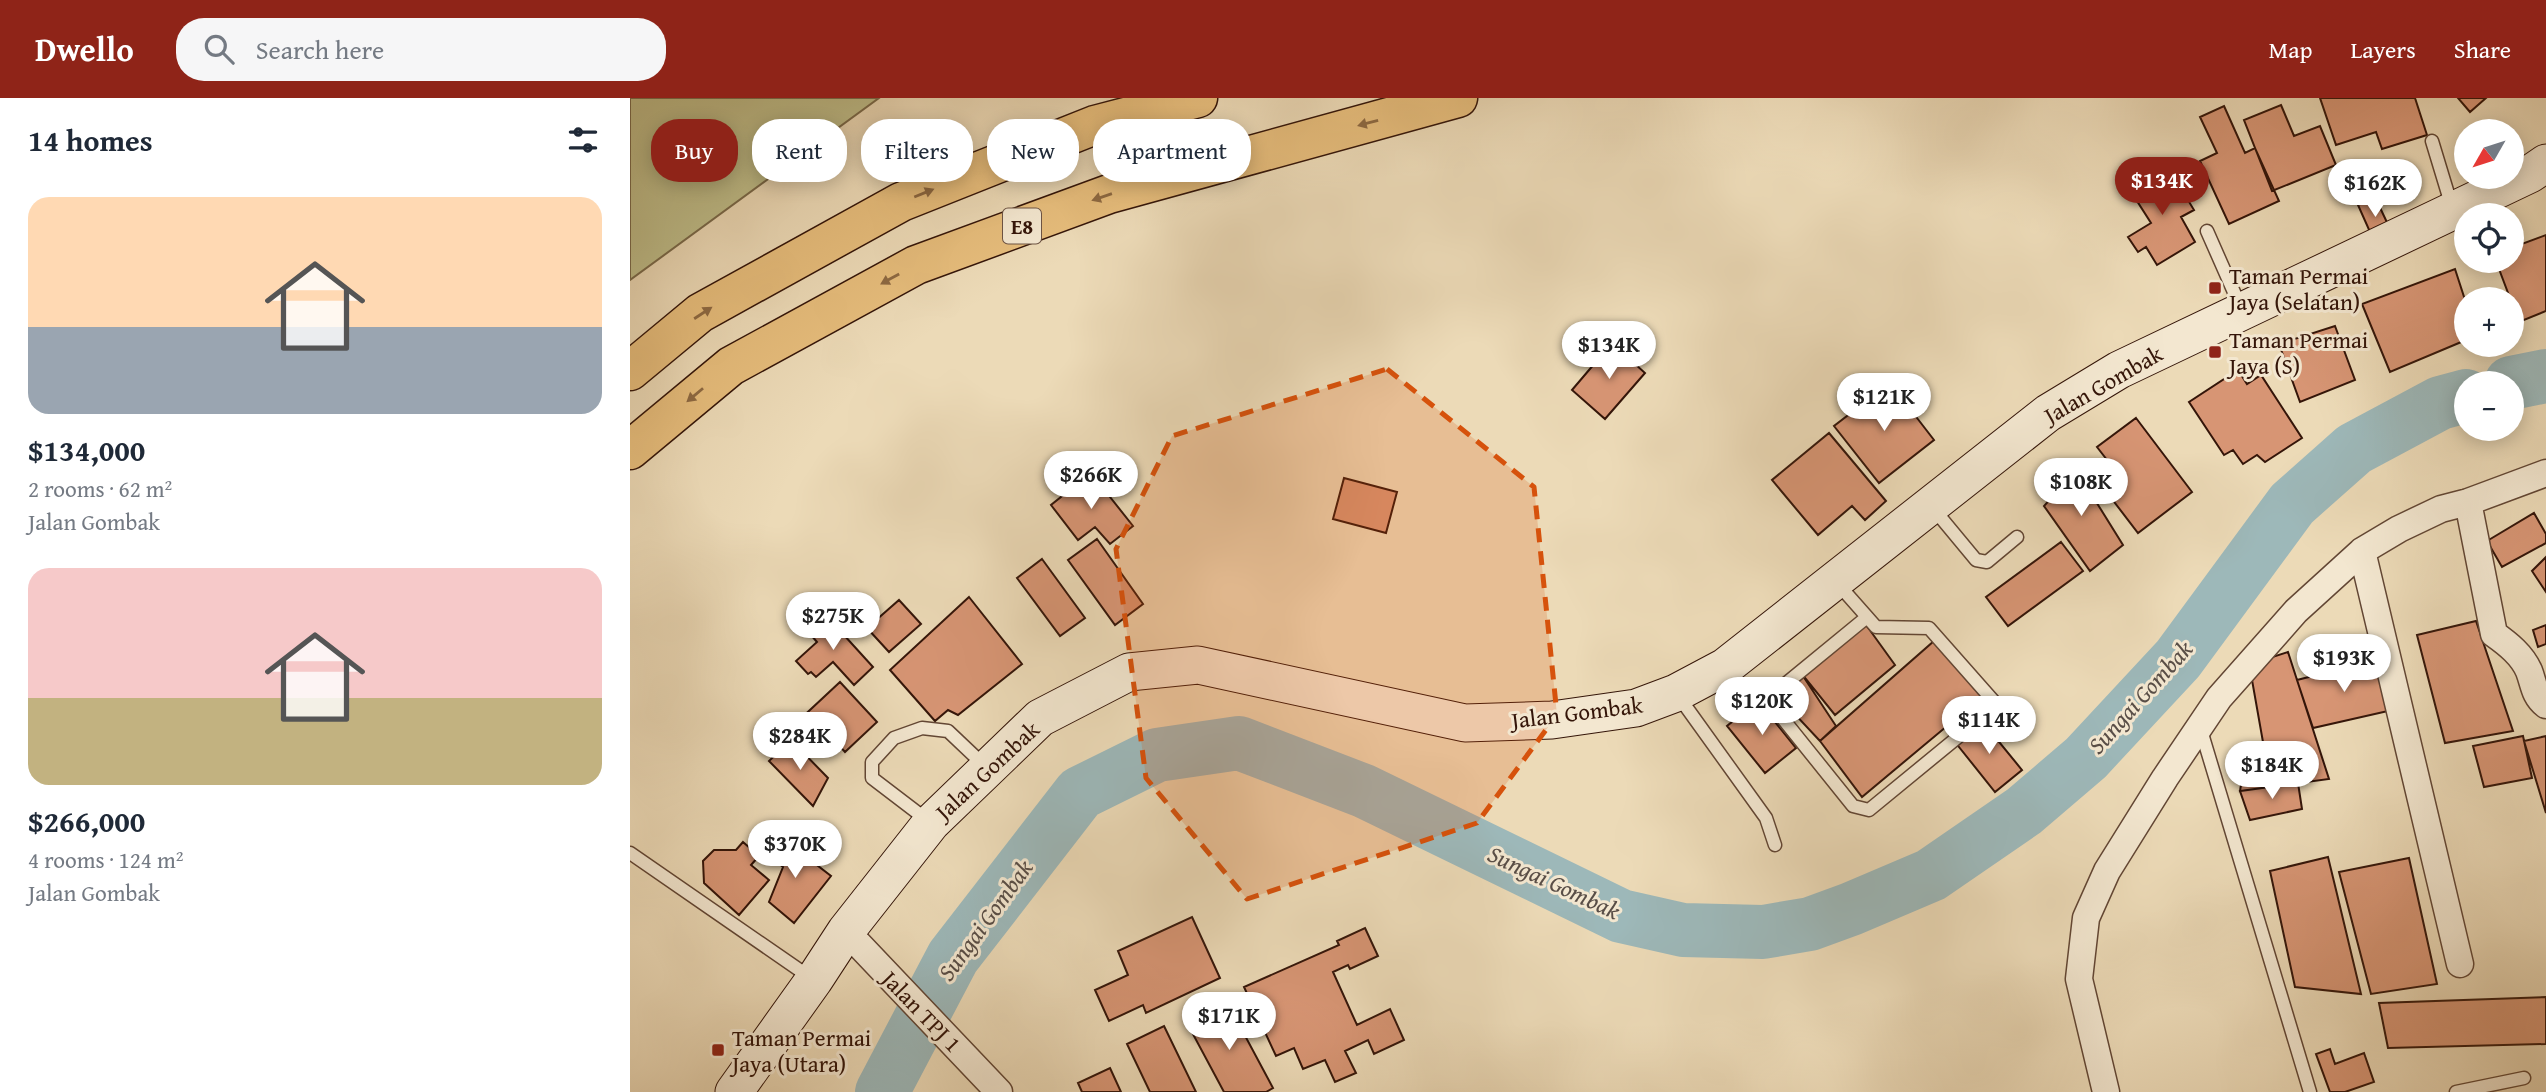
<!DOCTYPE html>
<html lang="en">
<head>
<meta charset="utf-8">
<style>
  :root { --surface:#fff; --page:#f6f6f7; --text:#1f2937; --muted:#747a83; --accent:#8f2418 }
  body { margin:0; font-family:"Gentium Book Plus",serif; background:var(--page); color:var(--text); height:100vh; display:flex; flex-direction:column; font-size:26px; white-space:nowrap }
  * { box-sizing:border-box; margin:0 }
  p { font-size:23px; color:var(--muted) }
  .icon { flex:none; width:38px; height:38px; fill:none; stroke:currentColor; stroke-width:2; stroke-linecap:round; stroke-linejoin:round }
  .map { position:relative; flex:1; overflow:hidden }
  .sheet { display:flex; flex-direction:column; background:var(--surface); width:630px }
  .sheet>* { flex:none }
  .guide { position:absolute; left:21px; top:21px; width:665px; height:63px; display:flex; gap:14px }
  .needle { width:46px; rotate:231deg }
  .tools { position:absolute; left:1824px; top:21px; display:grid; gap:14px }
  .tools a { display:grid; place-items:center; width:70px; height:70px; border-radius:50%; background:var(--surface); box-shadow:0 4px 18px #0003; font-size:35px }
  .price { position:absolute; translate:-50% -60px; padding:0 16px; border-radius:24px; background:#fff; color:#222; font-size:23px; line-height:46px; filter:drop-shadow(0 2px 4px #0008) }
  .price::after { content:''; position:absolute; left:50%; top:42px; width:21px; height:16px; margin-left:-10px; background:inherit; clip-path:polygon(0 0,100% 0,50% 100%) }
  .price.on { background:var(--accent); color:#fff }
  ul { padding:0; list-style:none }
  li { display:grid; align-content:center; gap:14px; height:371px; padding:0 28px }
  li span { display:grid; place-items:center; height:217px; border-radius:21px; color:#555 }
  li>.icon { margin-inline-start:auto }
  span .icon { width:126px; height:126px; fill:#fffc; stroke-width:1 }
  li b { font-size:30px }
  h2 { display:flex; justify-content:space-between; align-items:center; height:84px; padding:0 28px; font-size:30px }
  .pill { padding:0 24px; border-radius:28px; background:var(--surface); box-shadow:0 4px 18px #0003; font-size:24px; line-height:63px }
  .pill.on { background:var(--accent); color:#fff }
  header { display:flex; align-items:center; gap:42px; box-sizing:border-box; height:98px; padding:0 35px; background:var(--accent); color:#fff }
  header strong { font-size:33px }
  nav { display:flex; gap:38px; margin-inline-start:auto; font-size:24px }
  .search { width:490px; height:63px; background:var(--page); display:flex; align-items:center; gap:18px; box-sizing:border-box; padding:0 24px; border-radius:28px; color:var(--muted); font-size:26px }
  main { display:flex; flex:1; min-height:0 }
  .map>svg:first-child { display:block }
</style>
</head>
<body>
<header>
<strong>Dwello</strong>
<div class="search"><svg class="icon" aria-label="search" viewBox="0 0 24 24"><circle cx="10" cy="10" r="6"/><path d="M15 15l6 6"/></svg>Search here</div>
<nav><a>Map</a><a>Layers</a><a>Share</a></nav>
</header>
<main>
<section class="sheet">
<h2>14 homes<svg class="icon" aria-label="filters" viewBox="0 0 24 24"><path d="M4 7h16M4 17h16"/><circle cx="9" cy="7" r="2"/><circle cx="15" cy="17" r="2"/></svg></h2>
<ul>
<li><span style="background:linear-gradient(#ffd9b3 60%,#9aa5b1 0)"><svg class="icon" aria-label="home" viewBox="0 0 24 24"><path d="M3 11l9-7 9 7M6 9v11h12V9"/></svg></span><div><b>$134,000</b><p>2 rooms · 62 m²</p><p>Jalan Gombak</p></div></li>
<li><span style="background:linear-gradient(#f6c9c9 60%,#c2b280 0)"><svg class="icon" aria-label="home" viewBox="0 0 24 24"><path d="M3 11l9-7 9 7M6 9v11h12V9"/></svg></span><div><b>$266,000</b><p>4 rooms · 124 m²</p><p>Jalan Gombak</p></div></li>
</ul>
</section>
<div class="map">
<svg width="1916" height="994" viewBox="0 0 1916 994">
  <rect width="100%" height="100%" fill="#ecdab7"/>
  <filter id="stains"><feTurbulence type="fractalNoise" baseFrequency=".00286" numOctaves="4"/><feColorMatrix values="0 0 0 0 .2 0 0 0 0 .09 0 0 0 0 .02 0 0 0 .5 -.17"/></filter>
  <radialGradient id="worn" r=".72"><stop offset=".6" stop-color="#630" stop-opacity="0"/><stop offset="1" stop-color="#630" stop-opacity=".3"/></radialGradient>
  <path fill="#bebd8a" stroke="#79694a" stroke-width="2" d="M 0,0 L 249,0 L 0,182 Z"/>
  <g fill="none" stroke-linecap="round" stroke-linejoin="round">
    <path stroke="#9db8b9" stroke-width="54" d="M 1881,285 L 1916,278
      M 252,994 L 323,859 L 450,695 L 527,657 L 609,645 L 734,693 L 991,818 L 1053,832 L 1133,834 L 1180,826 L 1221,811 L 1301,777 L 1394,713 L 1456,660 L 1548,561 L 1662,406 L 1724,351 L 1810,305 L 1836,298"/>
  </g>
  <path fill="#d79574" stroke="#341509" stroke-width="2" d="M 1690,0 L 1785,0 L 1797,37 L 1752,51 L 1746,34 L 1706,47 Z
    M 1828,0 L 1856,0 L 1840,14 Z
    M 1651,7 L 1664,38 L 1690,28 L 1706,67 L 1642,93 L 1614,22 Z
    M 1594,8 L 1615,55 L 1625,50 L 1649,103 L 1599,126 L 1570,63 L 1587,55 L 1570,19 Z
    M 1538,69 L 1564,112 L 1551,119 L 1565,144 L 1527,167 L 1516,149 L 1508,154 L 1498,139 L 1521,125 L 1500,92 Z
    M 1745,99 L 1762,135 L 1744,143 L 1728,107 Z
    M 1916,137 L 1916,213 L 1889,224 L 1866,163 L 1881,163 L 1881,150 Z
    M 1825,171 L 1836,205 L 1836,242 L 1760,274 L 1732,206 Z
    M 1705,228 L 1725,282 L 1670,304 L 1649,246 Z
    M 982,245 L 1015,275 L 975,321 L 942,292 Z
    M 1608,272 L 1617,286 L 1631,277 L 1672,340 L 1635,364 L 1627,357 L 1613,366 L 1603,352 L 1594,357 L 1559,304 Z
    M 1260,285 L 1304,342 L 1249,385 L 1204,328 Z
    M 1506,320 L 1562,394 L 1508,435 L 1475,392 L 1491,380 L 1467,349 Z
    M 1199,335 L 1256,403 L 1235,422 L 1222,408 L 1188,437 L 1142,382 Z
    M 1442,365 L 1493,447 L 1460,473 L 1414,408 L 1423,398 L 1417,386 Z
    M 461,375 L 503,428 L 480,446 L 465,429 L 448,442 L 421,407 Z
    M 714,380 L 767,394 L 756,435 L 703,421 Z
    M 1904,415 L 1916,436 L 1916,445 L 1872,469 L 1857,443 Z
    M 467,441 L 513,506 L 485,527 L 438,462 Z
    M 1431,444 L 1453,473 L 1378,528 L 1356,499 Z
    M 1916,459 L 1916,494 L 1902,473 Z
    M 412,461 L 455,520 L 430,538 L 387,480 Z
    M 339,499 L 392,566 L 328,617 L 318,612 L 305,623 L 260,572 Z
    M 269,502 L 291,526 L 259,554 L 237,530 Z
    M 193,514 L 243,569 L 224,587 L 203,564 L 186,579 L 181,574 L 178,576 L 166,563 L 187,544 L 175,530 Z
    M 1846,523 L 1883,633 L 1815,645 L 1787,537 Z
    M 1234,524 L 1265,567 L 1205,617 L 1171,575 Z
    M 1916,527 L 1916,546 L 1908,549 L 1903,532 Z
    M 1304,543 L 1353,598 L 1232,699 L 1190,643 Z
    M 1658,554 L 1699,681 L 1610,693 L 1616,654 L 1633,644 L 1622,582 L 1633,562 Z
    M 1746,562 L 1758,613 L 1683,630 L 1667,582 Z
    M 1171,575 L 1206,628 L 1190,643 L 1146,596 Z
    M 210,584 L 247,624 L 215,654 L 207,645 L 196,646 L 175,628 L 165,626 Z
    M 1128,603 L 1166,650 L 1135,675 L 1097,628 Z
    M 1352,623 L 1392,672 L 1365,694 L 1325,644 Z
    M 1893,638 L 1902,680 L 1854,689 L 1843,648 Z
    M 1916,638 L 1916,715 L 1894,643 Z
    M 161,642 L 198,680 L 183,708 L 139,663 Z
    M 1668,685 L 1672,711 L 1620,722 L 1610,693 Z
    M 148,737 L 201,778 L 164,825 L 139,804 L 153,769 L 135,754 Z
    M 113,744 L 129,758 L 121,767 L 139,782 L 109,817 L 74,785 L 73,763 L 84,752 L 106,752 Z
    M 1698,759 L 1707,796 L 1731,896 L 1665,889 L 1640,773 Z
    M 1779,760 L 1807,886 L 1741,896 L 1709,774 Z
    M 562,819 L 590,880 L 516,915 L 513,907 L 479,923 L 465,892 L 498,877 L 488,853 Z
    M 735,830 L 748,858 L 720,871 L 718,867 L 703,874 L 727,927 L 760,911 L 774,942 L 744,956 L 738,942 L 715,953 L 726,975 L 705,984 L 695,962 L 673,971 L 664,950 L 646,958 L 614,889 L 709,847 L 707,843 Z
    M 1916,899 L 1916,946 L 1758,950 L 1749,905 Z
    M 597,904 L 643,990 L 636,994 L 594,994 L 557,925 Z
    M 534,928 L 566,994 L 520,994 L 497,946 Z
    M 1700,951 L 1705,966 L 1734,955 L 1744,984 L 1715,994 L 1700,994 L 1686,956 Z
    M 480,970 L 491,994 L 452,994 L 448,985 Z"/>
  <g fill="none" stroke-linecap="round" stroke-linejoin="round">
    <defs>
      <path id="service" d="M 1802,43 L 1822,109
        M 1577,133 L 1611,210
        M 1302,409 L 1346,462 L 1357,464 L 1387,439
        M 1208,486 L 1246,529 L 1299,530 L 1367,607 L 1239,712 L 1223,708 L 1137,601 L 1237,519
        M 1049,599 L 1136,720 L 1145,747
        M 1570,629 L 1680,994
        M 297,722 L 242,680 L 242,664 L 264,640 L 292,630 L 318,633 L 356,669
        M 0,755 L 181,880
        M 1826,994 L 1894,980"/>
      <path id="minor" d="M 1838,404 L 1864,536 C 1878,546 1892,557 1899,573 C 1904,586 1904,598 1916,607
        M 1732,453 L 1830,866
        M 216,833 L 369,994
        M 1476,994 L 1449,881 L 1456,820 L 1477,773 L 1535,680 L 1589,600 L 1666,513 L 1732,453 L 1769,431 L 1811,411 L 1838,404 L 1916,375"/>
      <path id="secondary" d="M 104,994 L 184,882 L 216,833 L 301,725 L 410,620 L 499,574 L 568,567 L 835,625 L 922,622 L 1006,610 L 1046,595 L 1095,569 L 1418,315 L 1489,272 L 1900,76 L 1916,65"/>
      <path id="motorway" d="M 0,273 L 70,215 L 271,104 L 465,27 L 568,0
        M 0,352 L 101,268 L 286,167 L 479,96 L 828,0"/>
    </defs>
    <use href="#service" stroke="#624634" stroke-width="15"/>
    <use href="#minor" stroke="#624634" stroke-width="29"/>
    <use href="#secondary" stroke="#341509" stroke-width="39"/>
    <use href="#motorway" stroke="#341509" stroke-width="41"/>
    <use href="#service" stroke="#f3e7d0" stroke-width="12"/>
    <use href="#minor" stroke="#f3e7d0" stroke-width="26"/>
    <use href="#secondary" stroke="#f3e7d0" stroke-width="37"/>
    <use href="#motorway" stroke="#e6bd7c" stroke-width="38"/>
  </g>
  <defs><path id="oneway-solid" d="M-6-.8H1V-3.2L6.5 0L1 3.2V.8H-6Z" transform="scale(1.75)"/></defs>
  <g fill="#8d6942">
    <use href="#oneway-solid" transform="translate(738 25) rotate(165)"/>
    <use href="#oneway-solid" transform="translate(294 95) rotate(-22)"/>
    <use href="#oneway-solid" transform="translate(472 99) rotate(161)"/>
    <use href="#oneway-solid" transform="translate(260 181) rotate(151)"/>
    <use href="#oneway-solid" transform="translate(73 215) rotate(-33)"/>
    <use href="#oneway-solid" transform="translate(65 297) rotate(140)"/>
  </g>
  <path fill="#d6520c" fill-opacity="0.2" stroke="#d6520c" stroke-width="5" stroke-dasharray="14 9" stroke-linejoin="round" d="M 757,271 L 904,389 L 927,617 L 847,725 L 617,801 L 516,680 L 486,451 L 542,338 Z"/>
  <g fill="#8f2418" stroke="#f3e7d0" stroke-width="2.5">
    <rect x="1578" y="183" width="14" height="14" rx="3.5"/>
    <rect x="1578" y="247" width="14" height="14" rx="3.5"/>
    <rect x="81" y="945" width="14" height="14" rx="3.5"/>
  </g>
  <g text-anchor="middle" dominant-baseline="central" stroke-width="6" stroke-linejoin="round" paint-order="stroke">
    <rect fill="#f3e7d0" stroke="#6d5445" stroke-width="2" x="373" y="110.5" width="38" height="35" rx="5"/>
    <g font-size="21" font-weight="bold" fill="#341509">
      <text x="392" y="128">E8</text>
    </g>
    <g font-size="23" fill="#341509" stroke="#f3e7d0" text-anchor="start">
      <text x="1599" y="177">Taman Permai<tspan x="1599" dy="26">Jaya (Selatan)</tspan></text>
      <text x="1599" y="241">Taman Permai<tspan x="1599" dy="26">Jaya (S)</tspan></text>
      <text x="102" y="939">Taman Permai<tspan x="102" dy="26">Jaya (Utara)</tspan></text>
    </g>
    <g font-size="23" fill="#341509" stroke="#f3e7d0">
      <text transform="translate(1473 286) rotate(-30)">Jalan Gombak</text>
      <text transform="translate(947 614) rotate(-7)">Jalan Gombak</text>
      <text transform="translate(357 672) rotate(-43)">Jalan Gombak</text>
      <text transform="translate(292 913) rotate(46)">Jalan TPJ 1</text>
    </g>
    <g font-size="24" font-style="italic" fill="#594e47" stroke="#f3e7d0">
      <text transform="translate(1510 599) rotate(-48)">Sungai Gombak</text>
      <text transform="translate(924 784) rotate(25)">Sungai Gombak</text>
      <text transform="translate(355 822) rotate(-54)">Sungai Gombak</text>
    </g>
  </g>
  <rect width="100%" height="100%" filter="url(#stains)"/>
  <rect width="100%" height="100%" fill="url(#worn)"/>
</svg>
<div class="tools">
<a><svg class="needle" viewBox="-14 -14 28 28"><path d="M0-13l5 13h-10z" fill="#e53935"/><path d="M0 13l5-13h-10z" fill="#747a83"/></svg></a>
<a><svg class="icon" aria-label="locate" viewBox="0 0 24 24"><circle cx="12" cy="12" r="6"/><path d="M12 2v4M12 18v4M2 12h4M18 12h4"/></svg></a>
<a>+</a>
<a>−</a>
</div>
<b class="price on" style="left:1532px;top:119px">$134K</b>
<b class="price" style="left:1745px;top:121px">$162K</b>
<b class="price" style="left:979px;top:283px">$134K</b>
<b class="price" style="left:1254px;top:335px">$121K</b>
<b class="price" style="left:461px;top:413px">$266K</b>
<b class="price" style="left:1451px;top:420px">$108K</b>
<b class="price" style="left:203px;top:554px">$275K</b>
<b class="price" style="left:1714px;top:596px">$193K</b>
<b class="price" style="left:1132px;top:639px">$120K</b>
<b class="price" style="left:1359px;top:658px">$114K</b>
<b class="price" style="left:170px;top:674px">$284K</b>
<b class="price" style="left:1642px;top:703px">$184K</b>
<b class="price" style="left:165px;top:782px">$370K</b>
<b class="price" style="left:599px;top:954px">$171K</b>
<div class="guide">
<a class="pill on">Buy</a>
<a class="pill">Rent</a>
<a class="pill">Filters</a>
<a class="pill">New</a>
<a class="pill">Apartment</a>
</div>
</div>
</main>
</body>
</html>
